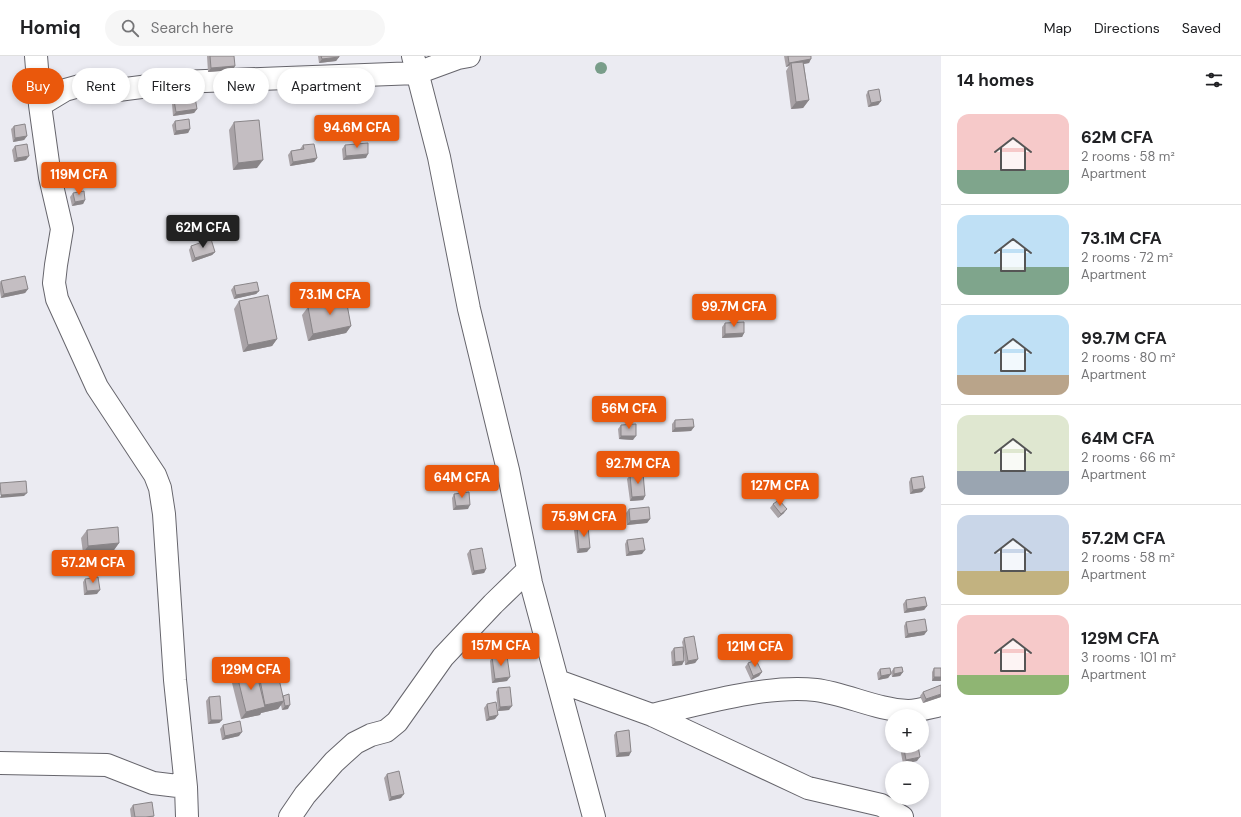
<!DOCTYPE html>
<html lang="en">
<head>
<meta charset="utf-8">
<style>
  :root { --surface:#fff; --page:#f6f6f6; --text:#202124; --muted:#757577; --line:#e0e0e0; --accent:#ea580c }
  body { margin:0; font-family:"DM Sans",sans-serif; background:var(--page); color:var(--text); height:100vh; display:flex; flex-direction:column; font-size:15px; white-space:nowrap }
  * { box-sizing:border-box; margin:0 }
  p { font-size:13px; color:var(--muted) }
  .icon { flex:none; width:22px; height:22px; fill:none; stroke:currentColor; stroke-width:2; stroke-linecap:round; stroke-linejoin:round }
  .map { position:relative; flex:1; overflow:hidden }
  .side { display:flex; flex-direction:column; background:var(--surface); width:300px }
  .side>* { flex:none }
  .top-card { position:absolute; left:12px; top:12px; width:380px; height:36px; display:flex; gap:8px }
  .controls { position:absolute; left:885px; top:653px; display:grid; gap:8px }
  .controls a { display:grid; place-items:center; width:44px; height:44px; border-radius:50%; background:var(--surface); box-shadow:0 2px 6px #0003; font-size:20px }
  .price { position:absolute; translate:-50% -34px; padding:0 9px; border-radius:4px; background:var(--accent); color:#fff; font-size:13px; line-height:26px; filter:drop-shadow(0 1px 2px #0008) }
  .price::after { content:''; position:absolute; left:50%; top:24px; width:12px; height:9px; margin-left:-6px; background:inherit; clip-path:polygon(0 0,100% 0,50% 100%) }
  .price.selected { background:#222; color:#fff }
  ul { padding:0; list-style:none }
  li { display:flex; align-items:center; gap:12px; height:100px; padding:0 16px }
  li+li { border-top:1px solid var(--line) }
  li span { display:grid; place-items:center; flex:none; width:112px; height:80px; border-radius:12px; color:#555 }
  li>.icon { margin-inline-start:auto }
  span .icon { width:48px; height:48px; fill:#fffc; stroke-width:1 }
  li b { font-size:17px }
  h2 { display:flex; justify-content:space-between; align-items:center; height:48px; padding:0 16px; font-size:17px }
  .pill { padding:0 14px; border-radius:18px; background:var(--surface); box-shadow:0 2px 6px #0003; font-size:14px; line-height:36px }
  .pill.selected { background:var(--accent); color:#fff }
  header { display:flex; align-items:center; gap:24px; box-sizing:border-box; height:56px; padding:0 20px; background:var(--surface); border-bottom:1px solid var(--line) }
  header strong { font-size:19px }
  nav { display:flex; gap:22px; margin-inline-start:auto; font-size:14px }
  .search { width:280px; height:36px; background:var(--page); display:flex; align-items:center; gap:10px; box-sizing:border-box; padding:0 14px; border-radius:22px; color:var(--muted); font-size:15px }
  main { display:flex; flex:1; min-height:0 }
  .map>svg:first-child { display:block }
</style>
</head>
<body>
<header>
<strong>Homiq</strong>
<div class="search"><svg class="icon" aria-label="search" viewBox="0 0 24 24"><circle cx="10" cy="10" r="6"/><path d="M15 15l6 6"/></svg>Search here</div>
<nav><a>Map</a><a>Directions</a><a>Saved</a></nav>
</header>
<main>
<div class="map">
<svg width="941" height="761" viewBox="0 0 941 761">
  <rect width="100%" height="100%" fill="#ebebf2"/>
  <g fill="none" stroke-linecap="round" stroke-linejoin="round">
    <defs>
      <path id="minor" d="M 36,0 L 40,49
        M 413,0 L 439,101 L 469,253 L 508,414 L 531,527 L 594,761
        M 558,625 L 652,659 L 808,732 L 881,749 L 902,761
        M 652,659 C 700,648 768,628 816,634 C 847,638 877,654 908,655 C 918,655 931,651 941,649
        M 0,707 L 107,709 L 153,727 L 186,731 L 187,761
        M 186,731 L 175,624 L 164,458 L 160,432 L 155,419 L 97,331 L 57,243 L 54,227 L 56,209 L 62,173 L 50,121 L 40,49 L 65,34 L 83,29 L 94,28 L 118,34 L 180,26 L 417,17 L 458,2 L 469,0
        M 290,761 L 305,739 L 334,706 L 355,687 L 371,679 L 386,675 L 397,666 L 443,601 L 493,548 L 528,514"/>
    </defs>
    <use href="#minor" stroke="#66656c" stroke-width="24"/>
    <use href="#minor" stroke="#fff" stroke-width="22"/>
  </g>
  <circle fill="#799d8a" cx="601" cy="12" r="6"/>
  <path fill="#a9a3a7" d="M 207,0 L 234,0 L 233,14 L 208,16 Z
    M 318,0 L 339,0 L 339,1 L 336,5 L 319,7 Z
    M 784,0 L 811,0 L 809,7 L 804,8 L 809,44 L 803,52 L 791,53 L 786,15 L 789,10 L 786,11 Z
    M 868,35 L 881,45 L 878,49 L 868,51 L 866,39 Z
    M 174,44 L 197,53 L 194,57 L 173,60 L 172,48 Z
    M 175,65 L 190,73 L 188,77 L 174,79 L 172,69 Z
    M 234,66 L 257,112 L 233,114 L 229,74 Z
    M 14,70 L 27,80 L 24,84 L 13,86 L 11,73 Z
    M 303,89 L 317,102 L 314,106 L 290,110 L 288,99 L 291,95 L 300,93 Z
    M 345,89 L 366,102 L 343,104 L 342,93 Z
    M 15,90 L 26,104 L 14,106 L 12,94 Z
    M 73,137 L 85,144 L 83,148 L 72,150 L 70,141 Z
    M 191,190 L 215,196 L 212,199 L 192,206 L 189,194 Z
    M 1,225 L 28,233 L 25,237 L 1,242 L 0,235 L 0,227 Z
    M 234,230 L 259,235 L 256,238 L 234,243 L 231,234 Z
    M 239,245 L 277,283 L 272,290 L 243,296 L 234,253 Z
    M 308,251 L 351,270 L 346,277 L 308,285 L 302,259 Z
    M 725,267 L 744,277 L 742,281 L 722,282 L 722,271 Z
    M 675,364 L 694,371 L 691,375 L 672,376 L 672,368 Z
    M 621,369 L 633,384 L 619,383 L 618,373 Z
    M 630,419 L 645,440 L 643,444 L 630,445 L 627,423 Z
    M 911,422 L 922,436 L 910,438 L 909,426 Z
    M 454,438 L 468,453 L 453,454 L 452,442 Z
    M 773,448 L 784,457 L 778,462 L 770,452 Z
    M 629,453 L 650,463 L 647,467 L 627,469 L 626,457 Z
    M 577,471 L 587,496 L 577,497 L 574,474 Z
    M 87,474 L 119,487 L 114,494 L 83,497 L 81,482 Z
    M 627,484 L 642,498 L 626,500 L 625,488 Z
    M 470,494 L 486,513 L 484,517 L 472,519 L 467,498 Z
    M 85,523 L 97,538 L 84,539 L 83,526 Z
    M 906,544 L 927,550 L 924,554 L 904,557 L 903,548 Z
    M 906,566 L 927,575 L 924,579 L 905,582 L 904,570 Z
    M 684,582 L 698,603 L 695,607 L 685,609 L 684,597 L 684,605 L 682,609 L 672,610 L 671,596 L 674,592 L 683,591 L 682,586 Z
    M 492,601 L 507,625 L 492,627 L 490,605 Z
    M 748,607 L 762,616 L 759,620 L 751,624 L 745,611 Z
    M 894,612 L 903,616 L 900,620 L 892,621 L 891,616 Z
    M 934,612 L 941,612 L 941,625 L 932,625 L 932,616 Z
    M 880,613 L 891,618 L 888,622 L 878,624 L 877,617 Z
    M 258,614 L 282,640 L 288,653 L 282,654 L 281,649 L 278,653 L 261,657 L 260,659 L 241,663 L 232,627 L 237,619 L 256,616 Z
    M 498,632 L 509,654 L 498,655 L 496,636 Z
    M 923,636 L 941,641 L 923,647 L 920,640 Z
    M 209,641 L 222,664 L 219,667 L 208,668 L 206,645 Z
    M 487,648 L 495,663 L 486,665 L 484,652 Z
    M 223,669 L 239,680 L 222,684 L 220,673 Z
    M 616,676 L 629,700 L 616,701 L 614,679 Z
    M 904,693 L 917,705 L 903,708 L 901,697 Z
    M 387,718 L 401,742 L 389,745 L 384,722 Z
    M 133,749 L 154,760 L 153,761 L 131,761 L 130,753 Z"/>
  <path fill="#898588" d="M 339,1 L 336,5 L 319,7 L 322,3 Z
    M 811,3 L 809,7 L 791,10 L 791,7 L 789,10 L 786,11 L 789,7 Z
    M 235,10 L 233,14 L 208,16 L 211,12 Z
    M 809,44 L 803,52 L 791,53 L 796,46 Z
    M 881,45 L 878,49 L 868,51 L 871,47 Z
    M 197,53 L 194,57 L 173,60 L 176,56 Z
    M 190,73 L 188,77 L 174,79 L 176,75 Z
    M 27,80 L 24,84 L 13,86 L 15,82 Z
    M 368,98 L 366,102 L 343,104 L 346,100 Z
    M 29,100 L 26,104 L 14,106 L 17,102 Z
    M 317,102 L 314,106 L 290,110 L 293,106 Z
    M 263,104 L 257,112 L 233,114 L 238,107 Z
    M 85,144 L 83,148 L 72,150 L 75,146 Z
    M 215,196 L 212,199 L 192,206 L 195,202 Z
    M 28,233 L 25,237 L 1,242 L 4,238 Z
    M 259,235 L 256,238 L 234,243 L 236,239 Z
    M 351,270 L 346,277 L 308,285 L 313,278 Z
    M 744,277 L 742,281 L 722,282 L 725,278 Z
    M 277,283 L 272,290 L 243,296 L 248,289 Z
    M 694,371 L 691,375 L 672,376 L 675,372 Z
    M 621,380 L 636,380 L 633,384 L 619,383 Z
    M 925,432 L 922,436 L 910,438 L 913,434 Z
    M 27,437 L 24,440 L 0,442 L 1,439 Z
    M 645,440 L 643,444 L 630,445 L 632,441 Z
    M 470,449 L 468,453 L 453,454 L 456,450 Z
    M 787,453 L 784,457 L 778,462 L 781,458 Z
    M 650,463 L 647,467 L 627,469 L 630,465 Z
    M 119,487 L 114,494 L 83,497 L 88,490 Z
    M 590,492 L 587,496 L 577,497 L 579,493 Z
    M 645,494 L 642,498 L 626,500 L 629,496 Z
    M 486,513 L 484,517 L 472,519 L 474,515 Z
    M 100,534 L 97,538 L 84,539 L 87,535 Z
    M 927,550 L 924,554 L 904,557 L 907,553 Z
    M 927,575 L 924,579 L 905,582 L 908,578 Z
    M 698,603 L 695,607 L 685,609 L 688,605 Z
    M 684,605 L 682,609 L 672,610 L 675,606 Z
    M 762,616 L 759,620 L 751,624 L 753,620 Z
    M 903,616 L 900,620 L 892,621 L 894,618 Z
    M 891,618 L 888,622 L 878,624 L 881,620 Z
    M 510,621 L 507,625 L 492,627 L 495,623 Z
    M 934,621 L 941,621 L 941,625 L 932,625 Z
    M 941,638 L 941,641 L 923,647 L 926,643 Z
    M 284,645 L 278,653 L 261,657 L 260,659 L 241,663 L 246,656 L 264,651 L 265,649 Z
    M 290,649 L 288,653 L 282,654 L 285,650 Z
    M 512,650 L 509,654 L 498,655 L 500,651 Z
    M 498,659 L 495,663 L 486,665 L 489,661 Z
    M 211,664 L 222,664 L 219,667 L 208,668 Z
    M 242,676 L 239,680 L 222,684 L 225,680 Z
    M 631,696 L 629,700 L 616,701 L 619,697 Z
    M 920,701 L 917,705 L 903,708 L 906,704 Z
    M 404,738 L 401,742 L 389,745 L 391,741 Z"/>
  <path fill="#c4bec2" stroke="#898588" d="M 210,0 L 234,0 L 235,10 L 211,12 Z
    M 321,0 L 339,0 L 339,1 L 322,3 Z
    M 788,0 L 811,0 L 811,3 L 789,7 Z
    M 803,6 L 809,44 L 796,46 L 791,7 Z
    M 879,33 L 881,45 L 871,47 L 868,35 Z
    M 195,41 L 197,53 L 176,56 L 174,44 Z
    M 189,63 L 190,73 L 176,75 L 175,65 Z
    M 259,64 L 263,104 L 238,107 L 234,66 Z
    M 25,68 L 27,80 L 15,82 L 14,70 Z
    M 368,87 L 368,98 L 346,100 L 345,89 Z
    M 27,88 L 29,100 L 17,102 L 15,90 Z
    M 314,88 L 317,102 L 293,106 L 291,95 L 304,93 L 303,89 Z
    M 84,135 L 85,144 L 75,146 L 73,137 Z
    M 211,183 L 215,196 L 195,202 L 191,190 Z
    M 25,220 L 28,233 L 4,238 L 1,225 Z
    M 257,226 L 259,235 L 236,239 L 234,230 Z
    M 268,239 L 277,283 L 248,289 L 239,245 Z
    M 346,243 L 351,270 L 313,278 L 308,251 Z
    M 744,266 L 744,277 L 725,278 L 725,267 Z
    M 693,363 L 694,371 L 675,372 L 675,364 Z
    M 636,368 L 636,380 L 621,380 L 621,369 Z
    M 643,417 L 645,440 L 632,441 L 630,419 Z
    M 923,420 L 925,432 L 913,434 L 911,422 Z
    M 26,425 L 27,437 L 1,439 L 0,427 Z
    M 469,436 L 470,449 L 456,450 L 454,438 Z
    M 779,444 L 787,453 L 781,458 L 773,448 Z
    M 649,451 L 650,463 L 630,465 L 629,453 Z
    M 588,470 L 590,492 L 579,493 L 577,471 Z
    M 118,471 L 119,487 L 88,490 L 87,474 Z
    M 643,482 L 645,494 L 629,496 L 627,484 Z
    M 482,492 L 486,513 L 474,515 L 470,494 Z
    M 98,521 L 100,534 L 87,535 L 85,523 Z
    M 925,541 L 927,550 L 907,553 L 906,544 Z
    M 925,563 L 927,575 L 908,578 L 906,566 Z
    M 694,580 L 698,603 L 688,605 L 684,582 Z
    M 683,591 L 684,605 L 675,606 L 674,592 Z
    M 507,600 L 510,621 L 495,623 L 492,601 Z
    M 756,604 L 762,616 L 753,620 L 748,607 Z
    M 276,610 L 284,645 L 265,649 L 258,614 Z
    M 902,611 L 903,616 L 894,618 L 894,612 Z
    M 890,612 L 891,618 L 881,620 L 880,613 Z
    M 934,612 L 941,612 L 941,621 L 934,621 Z
    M 256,615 L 265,651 L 246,656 L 237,619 Z
    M 941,629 L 941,638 L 926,643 L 923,636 Z
    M 510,631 L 512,650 L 500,651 L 498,632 Z
    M 289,638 L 290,649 L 285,650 L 283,640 Z
    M 220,640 L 222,664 L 211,664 L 209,641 Z
    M 496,646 L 498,659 L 489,661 L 487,648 Z
    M 240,665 L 242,676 L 225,680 L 223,669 Z
    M 629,674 L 631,696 L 619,697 L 616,676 Z
    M 918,690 L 920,701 L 906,704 L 904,693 Z
    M 399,715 L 404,738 L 391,741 L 387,718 Z
    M 152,746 L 154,760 L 146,761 L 135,761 L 133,749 Z"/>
</svg>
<div class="controls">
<a>+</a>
<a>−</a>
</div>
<b class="price" style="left:357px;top:93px">94.6M CFA</b>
<b class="price" style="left:79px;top:140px">119M CFA</b>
<b class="price selected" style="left:203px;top:193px">62M CFA</b>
<b class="price" style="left:330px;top:260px">73.1M CFA</b>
<b class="price" style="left:734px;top:272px">99.7M CFA</b>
<b class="price" style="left:629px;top:374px">56M CFA</b>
<b class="price" style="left:638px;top:429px">92.7M CFA</b>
<b class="price" style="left:462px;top:443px">64M CFA</b>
<b class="price" style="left:780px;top:451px">127M CFA</b>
<b class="price" style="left:584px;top:482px">75.9M CFA</b>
<b class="price" style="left:93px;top:528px">57.2M CFA</b>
<b class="price" style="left:501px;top:611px">157M CFA</b>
<b class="price" style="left:755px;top:612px">121M CFA</b>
<b class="price" style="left:251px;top:635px">129M CFA</b>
<div class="top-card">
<a class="pill selected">Buy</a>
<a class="pill">Rent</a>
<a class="pill">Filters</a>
<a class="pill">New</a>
<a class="pill">Apartment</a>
</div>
</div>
<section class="side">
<h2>14 homes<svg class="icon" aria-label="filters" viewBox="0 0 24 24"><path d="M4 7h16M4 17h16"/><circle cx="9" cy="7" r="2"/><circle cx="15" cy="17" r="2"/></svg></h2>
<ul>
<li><span style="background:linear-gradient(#f6c9c9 70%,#7fa58c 0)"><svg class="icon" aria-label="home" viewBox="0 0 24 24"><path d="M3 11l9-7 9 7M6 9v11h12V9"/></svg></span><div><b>62M CFA</b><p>2 rooms · 58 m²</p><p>Apartment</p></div></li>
<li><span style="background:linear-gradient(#bfe0f5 65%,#7fa58c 0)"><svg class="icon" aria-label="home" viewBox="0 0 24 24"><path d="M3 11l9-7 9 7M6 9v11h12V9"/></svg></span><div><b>73.1M CFA</b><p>2 rooms · 72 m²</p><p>Apartment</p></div></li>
<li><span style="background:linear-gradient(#bfe0f5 75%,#b9a48a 0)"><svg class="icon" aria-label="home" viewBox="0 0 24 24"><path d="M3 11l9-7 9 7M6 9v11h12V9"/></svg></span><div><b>99.7M CFA</b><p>2 rooms · 80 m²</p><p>Apartment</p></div></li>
<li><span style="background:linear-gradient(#dfe7d0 70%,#9aa5b1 0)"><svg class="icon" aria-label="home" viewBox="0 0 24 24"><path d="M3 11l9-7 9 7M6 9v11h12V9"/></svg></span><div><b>64M CFA</b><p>2 rooms · 66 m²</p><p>Apartment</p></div></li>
<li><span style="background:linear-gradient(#c9d6e8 70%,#c2b280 0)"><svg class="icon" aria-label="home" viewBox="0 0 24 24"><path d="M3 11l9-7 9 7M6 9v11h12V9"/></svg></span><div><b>57.2M CFA</b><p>2 rooms · 58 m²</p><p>Apartment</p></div></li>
<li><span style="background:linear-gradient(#f6c9c9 75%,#8fb573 0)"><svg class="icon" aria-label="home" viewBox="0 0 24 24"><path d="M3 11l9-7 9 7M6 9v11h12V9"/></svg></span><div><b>129M CFA</b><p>3 rooms · 101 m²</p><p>Apartment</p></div></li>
</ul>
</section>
</main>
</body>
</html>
